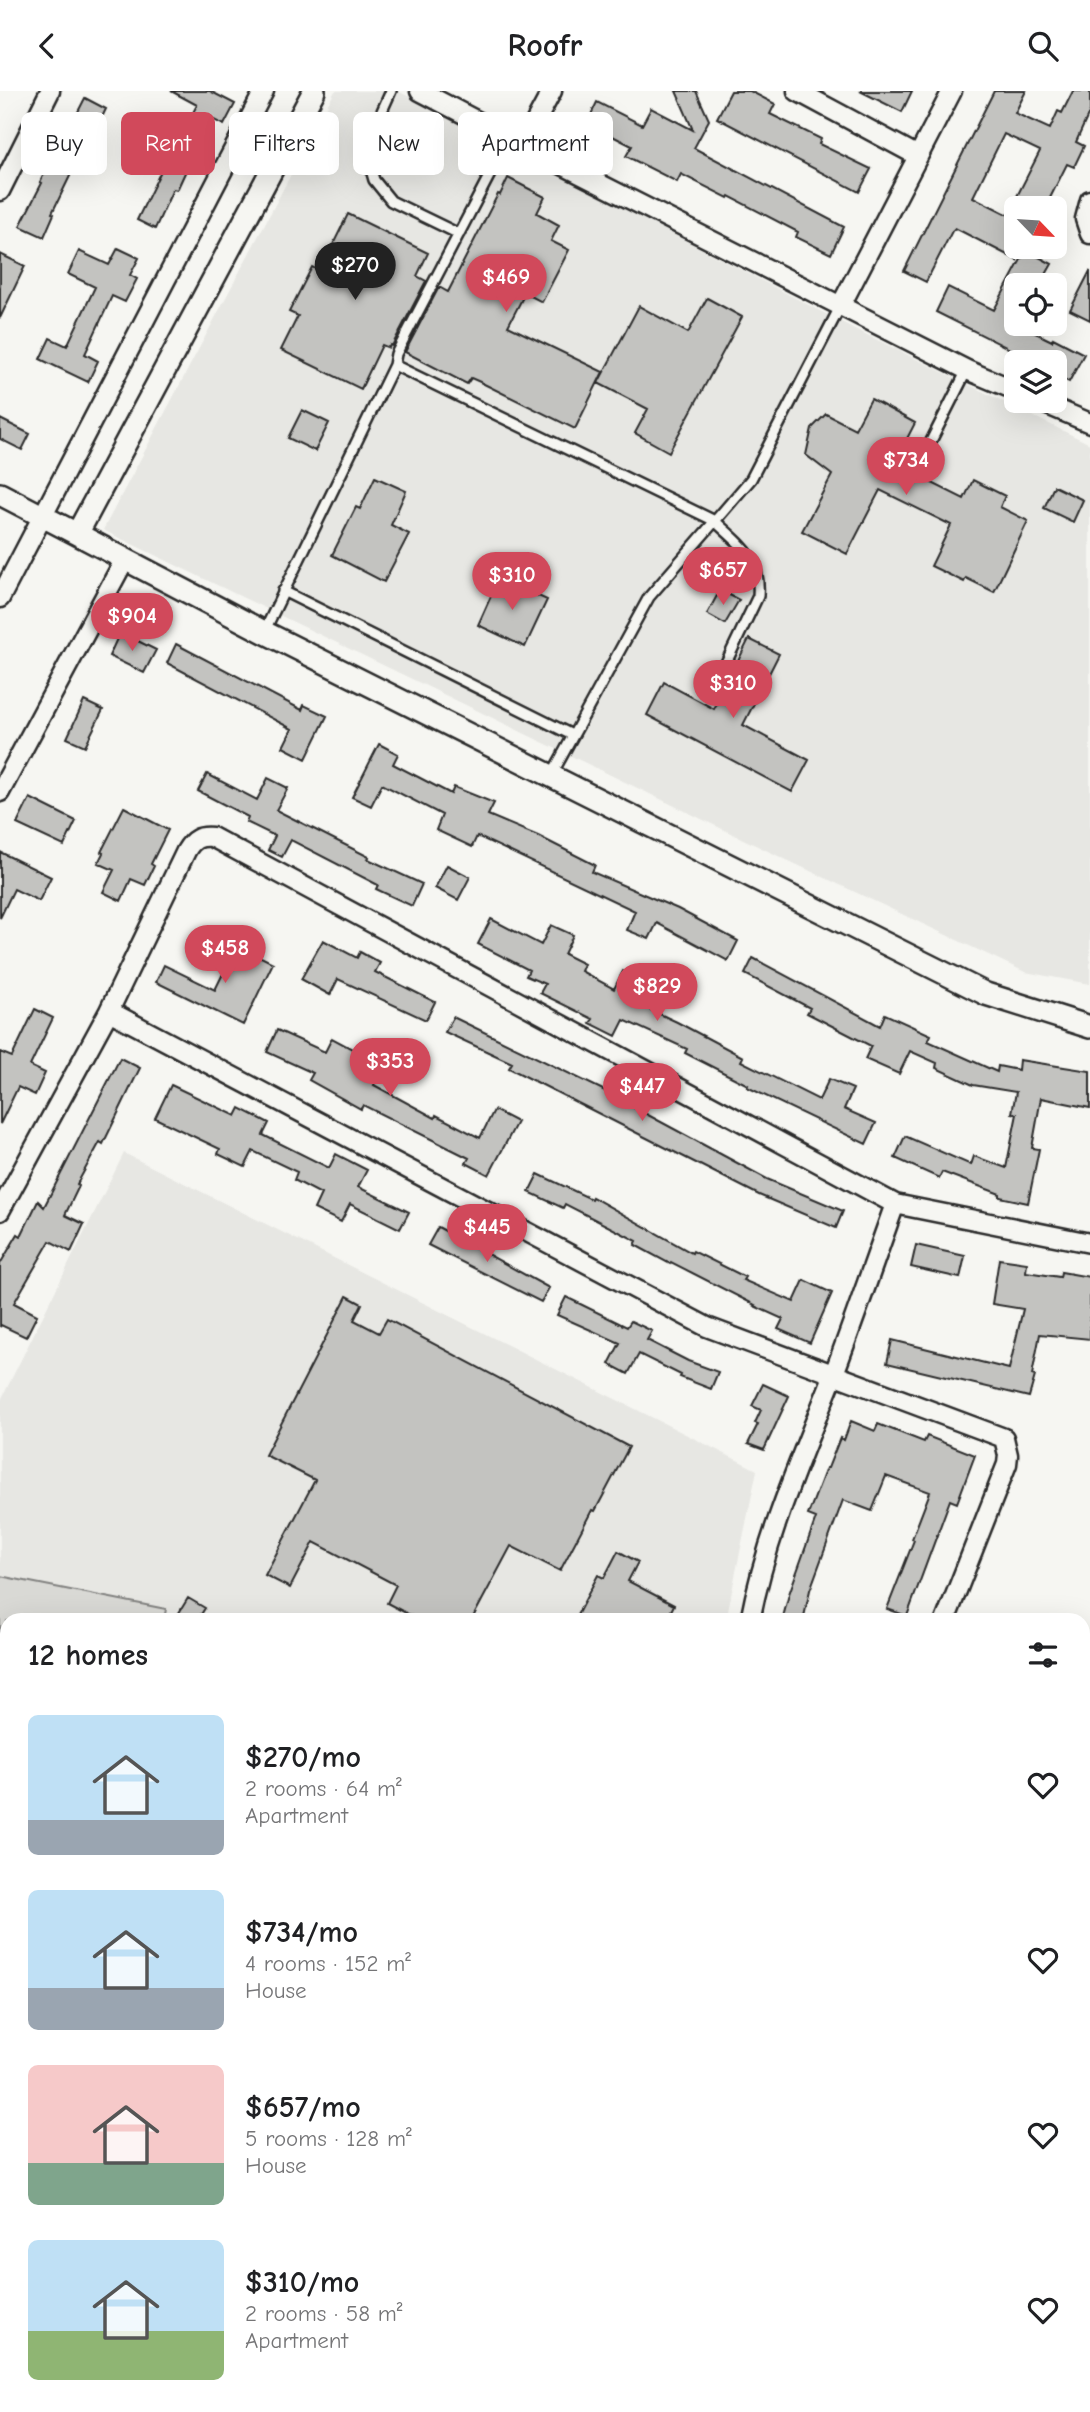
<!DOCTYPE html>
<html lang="en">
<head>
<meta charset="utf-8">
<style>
  :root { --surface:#fff; --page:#f6f6f6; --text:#202124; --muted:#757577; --accent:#d1495b }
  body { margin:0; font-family:"Comic Neue",sans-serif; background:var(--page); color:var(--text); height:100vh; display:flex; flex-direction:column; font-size:26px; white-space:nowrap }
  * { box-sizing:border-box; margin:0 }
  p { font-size:23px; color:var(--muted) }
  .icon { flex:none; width:38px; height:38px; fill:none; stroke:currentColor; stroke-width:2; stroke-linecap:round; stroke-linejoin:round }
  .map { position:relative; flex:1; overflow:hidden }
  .panel { position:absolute; left:0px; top:1522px; width:1090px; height:800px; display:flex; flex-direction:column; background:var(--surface); border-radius:21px 21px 0 0; box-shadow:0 7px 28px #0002 }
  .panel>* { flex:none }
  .guide { position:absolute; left:21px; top:21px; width:700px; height:63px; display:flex; gap:14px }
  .needle { width:46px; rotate:115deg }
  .fabs { position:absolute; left:1004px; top:105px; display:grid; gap:14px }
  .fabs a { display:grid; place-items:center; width:63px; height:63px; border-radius:10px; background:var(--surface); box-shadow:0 7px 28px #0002; font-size:35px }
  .price { position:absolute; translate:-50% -60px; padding:0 16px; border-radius:24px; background:var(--accent); color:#fff; font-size:23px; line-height:46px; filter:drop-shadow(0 2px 4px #0008) }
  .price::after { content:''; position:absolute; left:50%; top:42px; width:21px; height:16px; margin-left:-10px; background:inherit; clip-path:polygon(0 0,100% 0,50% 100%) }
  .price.current { background:#222; color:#fff }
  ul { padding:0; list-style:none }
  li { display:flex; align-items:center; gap:21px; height:175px; padding:0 28px }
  li span { display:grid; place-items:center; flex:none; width:196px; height:140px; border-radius:10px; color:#555 }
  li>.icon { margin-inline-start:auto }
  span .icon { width:84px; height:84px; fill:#fffc; stroke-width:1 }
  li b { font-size:30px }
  h2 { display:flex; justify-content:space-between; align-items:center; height:84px; padding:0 28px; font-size:30px }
  .pill { padding:0 24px; border-radius:10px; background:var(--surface); box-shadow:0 7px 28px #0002; font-size:24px; line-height:63px }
  .pill.current { background:var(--accent); color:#fff }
  header { display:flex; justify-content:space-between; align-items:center; height:91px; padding:0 28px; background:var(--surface); font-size:32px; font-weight:600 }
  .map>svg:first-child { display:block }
</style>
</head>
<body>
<header><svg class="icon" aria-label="back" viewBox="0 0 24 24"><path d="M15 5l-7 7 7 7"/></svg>Roofr<svg class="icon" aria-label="search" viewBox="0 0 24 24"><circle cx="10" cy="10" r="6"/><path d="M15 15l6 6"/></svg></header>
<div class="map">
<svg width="1090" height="2321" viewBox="0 0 1090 2321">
  <rect width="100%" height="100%" fill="#f6f6f2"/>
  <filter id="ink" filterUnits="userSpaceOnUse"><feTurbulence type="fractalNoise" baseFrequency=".0143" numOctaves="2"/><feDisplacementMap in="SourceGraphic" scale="14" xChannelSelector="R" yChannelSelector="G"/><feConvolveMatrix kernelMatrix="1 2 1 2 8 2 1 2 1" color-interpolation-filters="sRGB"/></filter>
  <g filter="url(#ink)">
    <path fill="#e7e7e3" d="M 335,0 L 398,0 L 853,237 L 1090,353 L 1090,893 L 1025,881 L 772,762 L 103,439 Z
      M 124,1062 L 757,1379 L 726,1529 L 7,1530 L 7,2257 L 0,2256 L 0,1311 Z
      M 1083,1956 L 1090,1956 L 1090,2321 L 739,2321 L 739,2315 L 1083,2315 Z"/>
    <path fill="#d9d9d5" stroke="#828280" stroke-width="2" d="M 0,1485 L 166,1518 L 164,1529 L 7,1530 L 7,1779 L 0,1778 Z
      M 1083,1985 L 1090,1986 L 1090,2208 L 1083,2207 Z
      M 870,2315 L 907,2315 L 898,2321 L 865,2321 Z
      M 952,2315 L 1003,2315 L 1090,2321 L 951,2321 Z"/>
    <path fill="#c3c3c0" stroke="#2b2b2b" stroke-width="2" d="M 171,0 L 210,0 L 235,13 L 224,34 L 210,27 L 191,61 L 194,62 L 177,99 L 173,98 L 155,138 L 137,129 L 174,53 L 176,54 L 197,14 Z
      M 676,0 L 696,0 L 709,29 L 694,57 L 844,136 L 831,163 L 796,146 L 798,141 L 729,105 L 728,107 L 681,83 L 677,91 L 626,65 L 632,55 L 587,32 L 597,11 L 642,34 L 651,17 L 693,39 Z
      M 731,0 L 750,0 L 775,13 L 770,23 L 821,48 L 819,53 L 871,78 L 859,101 L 717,27 Z
      M 860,0 L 912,0 L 902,21 Z
      M 994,0 L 1026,0 L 1015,22 L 1050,38 L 1058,20 L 1062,22 L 1073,0 L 1090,0 L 1090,20 L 1076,51 L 1084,55 L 1074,76 L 1067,73 L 1045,117 L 1011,117 L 1040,60 L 1004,43 L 973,106 L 1017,128 L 1017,169 L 955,137 L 952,140 L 926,191 L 904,180 Z
      M 85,7 L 106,18 L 88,55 L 85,54 L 52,122 L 54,123 L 44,146 L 20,135 L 42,92 L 40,91 L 57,57 L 59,58 Z
      M 508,87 L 545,106 L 537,122 L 559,134 L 551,150 L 569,159 L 542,211 L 525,202 L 508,235 L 603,281 L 575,338 L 480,291 L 471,287 L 467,293 L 405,261 L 439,196 L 448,201 L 498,103 L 500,104 Z
      M 348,123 L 428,162 L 417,185 L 426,190 L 392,255 L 390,254 L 389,257 L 382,254 L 361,298 L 281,259 L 298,225 L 289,221 L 312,176 L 320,180 Z
      M 118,157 L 139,167 L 130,184 L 137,188 L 125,211 L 112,205 L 85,263 L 98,270 L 88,291 L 40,268 L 50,247 L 67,255 L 95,196 L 68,183 L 79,160 L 109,174 Z
      M 1026,159 L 1052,173 L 1040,194 L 1017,194 L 1017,233 L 1052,250 L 1053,247 L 1084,263 L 1069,291 L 1055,284 L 1055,271 L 1036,271 L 936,221 L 948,196 L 994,219 Z
      M 0,163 L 25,175 L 0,227 Z
      M 1090,180 L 1090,229 L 1070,219 Z
      M 707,207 L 742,226 L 669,361 L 635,342 L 648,318 L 598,292 L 639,215 L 688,242 Z
      M 871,308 L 915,332 L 894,373 L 964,408 L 973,389 L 1005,405 L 1000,416 L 1028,430 L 994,501 L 966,487 L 964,491 L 931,475 L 951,434 L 880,399 L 847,463 L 802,440 L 832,384 L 806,364 L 812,337 L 826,323 L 855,338 Z
      M 302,319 L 329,332 L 315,360 L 288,347 Z
      M 0,328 L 30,343 L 22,359 L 0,348 Z
      M 375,386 L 406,400 L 391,434 L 409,443 L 384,491 L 332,464 L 356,416 L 360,418 Z
      M 1054,395 L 1083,409 L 1073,431 L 1044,417 Z
      M 499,487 L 547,509 L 525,556 L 478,534 Z
      M 720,499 L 739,509 L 725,533 L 707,523 Z
      M 120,541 L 156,559 L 144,582 L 109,565 Z
      M 749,548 L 779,563 L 743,634 L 809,669 L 792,701 L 647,624 L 664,591 L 714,618 Z
      M 176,553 L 302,619 L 304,614 L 327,625 L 306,668 L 283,656 L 292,638 L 167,572 Z
      M 84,610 L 103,619 L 85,655 L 67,647 Z
      M 379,653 L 398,663 L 393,673 L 451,703 L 454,696 L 494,712 L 488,724 L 538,745 L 595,774 L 592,781 L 678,818 L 738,850 L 728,870 L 657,832 L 649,848 L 627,839 L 635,820 L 477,745 L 472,756 L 436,739 L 442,724 L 382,693 L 371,715 L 352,706 Z
      M 207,683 L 257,709 L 268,687 L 288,697 L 276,719 L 369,766 L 368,768 L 422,793 L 412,815 L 376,798 L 378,794 L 291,749 L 282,766 L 268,759 L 275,745 L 246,731 L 248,726 L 198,700 Z
      M 30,707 L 76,730 L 64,755 L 17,733 Z
      M 124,716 L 168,739 L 151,773 L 154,775 L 145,794 L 131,788 L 121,810 L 103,801 L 114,779 L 98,772 L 103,762 L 101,761 Z
      M 0,761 L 51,786 L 39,810 L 14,798 L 0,827 Z
      M 447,774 L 470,786 L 458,809 L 435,797 Z
      M 491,828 L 541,854 L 551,834 L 573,844 L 564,863 L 584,873 L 581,880 L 614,898 L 623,880 L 644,891 L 634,911 L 677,931 L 743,966 L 741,970 L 819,1009 L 829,988 L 853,998 L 844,1018 L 876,1032 L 866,1053 L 747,996 L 748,994 L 685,962 L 687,958 L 624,929 L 616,945 L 590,932 L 593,928 L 540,902 L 545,893 L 526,885 L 529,879 L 478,853 Z
      M 323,849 L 357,867 L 360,861 L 380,872 L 375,881 L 435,911 L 426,929 L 338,888 L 330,904 L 301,888 Z
      M 237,854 L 273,872 L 243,934 L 156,891 L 164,874 L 215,899 Z
      M 753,867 L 880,935 L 885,923 L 931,944 L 928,950 L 997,981 L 998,975 L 1018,979 L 1019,969 L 1090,980 L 1090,1017 L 1041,1007 L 1032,1057 L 1039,1058 L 1028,1112 L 1000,1106 L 1000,1103 L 942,1081 L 939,1087 L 895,1067 L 905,1045 L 971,1074 L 974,1065 L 1006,1077 L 1017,1023 L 1012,1022 L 1016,1001 L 973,994 L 936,977 L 937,972 L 910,960 L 899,983 L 865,968 L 871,955 L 807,922 L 810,917 L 745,883 Z
      M 35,918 L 53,927 L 30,975 L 45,982 L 35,1004 L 18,996 L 0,1033 L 0,961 L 12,966 Z
      M 453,926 L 636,1015 L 635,1017 L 767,1088 L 843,1120 L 836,1137 L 759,1104 L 509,977 L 512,972 L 445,941 Z
      M 277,939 L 325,961 L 332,947 L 384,975 L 374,994 L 435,1027 L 436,1024 L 480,1047 L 494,1019 L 517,1031 L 489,1084 L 466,1072 L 469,1067 L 363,1014 L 361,1018 L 309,989 L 313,982 L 267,961 Z
      M 120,967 L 140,977 L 103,1053 L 100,1051 L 77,1093 L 79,1095 L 65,1124 L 84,1133 L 71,1161 L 50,1150 L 14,1212 L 37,1224 L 26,1246 L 1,1234 L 0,1236 L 0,1173 L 18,1143 L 21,1145 L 38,1110 L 44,1116 Z
      M 171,994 L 236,1025 L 240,1017 L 269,1032 L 263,1044 L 329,1077 L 336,1063 L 367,1079 L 358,1096 L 409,1121 L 400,1138 L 350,1113 L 341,1131 L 314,1118 L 321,1103 L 294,1089 L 297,1081 L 253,1060 L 245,1076 L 218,1063 L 220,1058 L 155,1027 Z
      M 538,1083 L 591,1108 L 592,1106 L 692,1162 L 693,1160 L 745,1186 L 743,1189 L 794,1211 L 804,1189 L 832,1202 L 810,1252 L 778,1238 L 783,1228 L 754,1215 L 755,1214 L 671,1171 L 670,1173 L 635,1154 L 637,1150 L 565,1113 L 563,1117 L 529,1101 Z
      M 438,1136 L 549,1197 L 541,1211 L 428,1154 Z
      M 916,1154 L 965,1165 L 960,1187 L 911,1176 Z
      M 999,1168 L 1027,1172 L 1026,1181 L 1060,1186 L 1061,1181 L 1090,1186 L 1090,1248 L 1040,1243 L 1032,1284 L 1035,1285 L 1029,1306 L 887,1272 L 892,1249 L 1009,1278 L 1023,1218 L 992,1213 Z
      M 347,1205 L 362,1213 L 354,1229 L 379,1242 L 387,1228 L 629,1356 L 595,1420 L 592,1419 L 560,1480 L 511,1455 L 471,1530 L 421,1530 L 387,1512 L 396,1494 L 314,1451 L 290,1497 L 265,1484 L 315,1389 L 265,1364 Z
      M 566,1206 L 627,1236 L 631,1230 L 652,1240 L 647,1249 L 688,1270 L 718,1281 L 711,1298 L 680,1286 L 681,1284 L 639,1263 L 628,1283 L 609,1273 L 620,1252 L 557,1224 Z
      M 763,1293 L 789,1305 L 764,1359 L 748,1353 L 758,1333 L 755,1332 L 761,1319 L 752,1315 Z
      M 851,1330 L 875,1340 L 878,1333 L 924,1351 L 927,1345 L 975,1364 L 957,1412 L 950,1409 L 907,1525 L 887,1518 L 914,1449 L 912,1448 L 930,1401 L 886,1385 L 872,1420 L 843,1409 L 810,1499 L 803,1530 L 782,1530 L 789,1503 L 816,1427 L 808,1424 L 826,1377 L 828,1377 L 840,1347 L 844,1349 Z
      M 618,1460 L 638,1471 L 628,1490 L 674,1514 L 666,1530 L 574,1530 L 598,1484 L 604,1487 Z
      M 188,1507 L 205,1517 L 197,1530 L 174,1530 Z"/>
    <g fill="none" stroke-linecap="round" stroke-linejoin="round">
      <defs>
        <path id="service" d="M 391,0 L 365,58 L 374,89 L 391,110 L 459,143
          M 394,274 L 396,263 L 509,47
          M 927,358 L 967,279
          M 283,500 L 572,644
          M 264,541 L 394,274 L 715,430 L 751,388 L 840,216
          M 552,683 L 649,506 L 715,430 C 741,455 761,465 758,505 L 712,601"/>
        <path id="minor" d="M 420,0 L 523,54 L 552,0
          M 797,0 L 918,65
          M 523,54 L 967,279 L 1017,300
          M 0,100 L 50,0
          M 1090,109 L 1085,128 L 1090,143
          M 840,216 L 952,0
          M 1038,310 L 1090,332
          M 0,507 L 264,0
          M 0,701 L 125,468
          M 109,920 L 707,1236 L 1004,1347 L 1008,1364 L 1007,1373 L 945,1530
          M 895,1113 L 1090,1152
          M 0,1120 L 109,920 L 186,760 C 193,748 199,745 212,746 L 895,1113 C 874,1171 854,1230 832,1288 C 801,1367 766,1445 750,1530
          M 1083,1840 L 1090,1840
          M 0,2277 L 7,2277
          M 729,2321 L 729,2315"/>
        <path id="tertiary" d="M 0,403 L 77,443 L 314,0
          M 77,443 L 264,541 L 986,903 L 1090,936"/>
      </defs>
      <use href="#service" stroke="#2b2b2b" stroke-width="14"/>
      <use href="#minor" stroke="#2b2b2b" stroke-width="23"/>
      <use href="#tertiary" stroke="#2b2b2b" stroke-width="26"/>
      <use href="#service" stroke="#f6f6f2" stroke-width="9"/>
      <use href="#minor" stroke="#f6f6f2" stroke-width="18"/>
      <use href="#tertiary" stroke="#f6f6f2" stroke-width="21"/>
    </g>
  </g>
</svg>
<div class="fabs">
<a><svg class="needle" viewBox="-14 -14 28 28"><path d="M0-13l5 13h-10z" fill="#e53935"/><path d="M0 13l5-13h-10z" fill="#757577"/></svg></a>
<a><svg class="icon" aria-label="locate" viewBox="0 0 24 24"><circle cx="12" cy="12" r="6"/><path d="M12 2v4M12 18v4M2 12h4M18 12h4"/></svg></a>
<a><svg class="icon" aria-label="layers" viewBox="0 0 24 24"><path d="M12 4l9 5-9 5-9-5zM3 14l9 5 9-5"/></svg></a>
</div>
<b class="price current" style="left:355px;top:211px">$270</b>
<b class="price" style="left:506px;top:223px">$469</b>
<b class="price" style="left:906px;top:406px">$734</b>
<b class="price" style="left:723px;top:516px">$657</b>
<b class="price" style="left:512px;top:521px">$310</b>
<b class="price" style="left:132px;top:562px">$904</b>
<b class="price" style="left:733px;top:629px">$310</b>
<b class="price" style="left:225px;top:894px">$458</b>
<b class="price" style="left:657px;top:932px">$829</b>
<b class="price" style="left:390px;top:1007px">$353</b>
<b class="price" style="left:642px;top:1032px">$447</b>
<b class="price" style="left:487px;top:1173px">$445</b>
<div class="guide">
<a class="pill">Buy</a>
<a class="pill current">Rent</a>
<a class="pill">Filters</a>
<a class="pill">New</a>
<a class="pill">Apartment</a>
</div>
<section class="panel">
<h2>12 homes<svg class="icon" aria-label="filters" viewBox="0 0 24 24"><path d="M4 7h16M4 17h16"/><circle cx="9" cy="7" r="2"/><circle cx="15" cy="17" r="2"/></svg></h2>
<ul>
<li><span style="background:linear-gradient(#bfe0f5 75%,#9aa5b1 0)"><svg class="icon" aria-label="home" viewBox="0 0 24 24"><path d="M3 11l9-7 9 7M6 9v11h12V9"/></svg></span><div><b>$270/mo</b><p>2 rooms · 64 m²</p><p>Apartment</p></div><svg class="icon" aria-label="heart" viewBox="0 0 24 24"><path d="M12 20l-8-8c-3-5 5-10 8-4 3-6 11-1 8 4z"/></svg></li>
<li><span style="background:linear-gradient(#bfe0f5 70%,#9aa5b1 0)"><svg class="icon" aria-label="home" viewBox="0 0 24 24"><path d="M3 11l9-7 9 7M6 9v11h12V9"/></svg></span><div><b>$734/mo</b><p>4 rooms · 152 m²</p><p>House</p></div><svg class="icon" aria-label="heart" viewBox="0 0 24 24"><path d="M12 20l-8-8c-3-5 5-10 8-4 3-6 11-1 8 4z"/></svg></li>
<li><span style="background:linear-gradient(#f6c9c9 70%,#7fa58c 0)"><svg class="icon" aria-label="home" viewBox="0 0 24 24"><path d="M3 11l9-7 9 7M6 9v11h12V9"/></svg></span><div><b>$657/mo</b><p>5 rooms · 128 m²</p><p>House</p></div><svg class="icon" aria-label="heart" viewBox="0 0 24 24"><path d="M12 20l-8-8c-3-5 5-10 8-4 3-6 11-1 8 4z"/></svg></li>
<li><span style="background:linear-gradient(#bfe0f5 65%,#8fb573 0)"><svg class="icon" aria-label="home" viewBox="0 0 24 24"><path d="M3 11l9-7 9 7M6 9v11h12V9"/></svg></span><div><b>$310/mo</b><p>2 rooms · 58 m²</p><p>Apartment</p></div><svg class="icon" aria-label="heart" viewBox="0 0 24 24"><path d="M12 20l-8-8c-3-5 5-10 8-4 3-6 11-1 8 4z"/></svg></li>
</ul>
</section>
</div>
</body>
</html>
